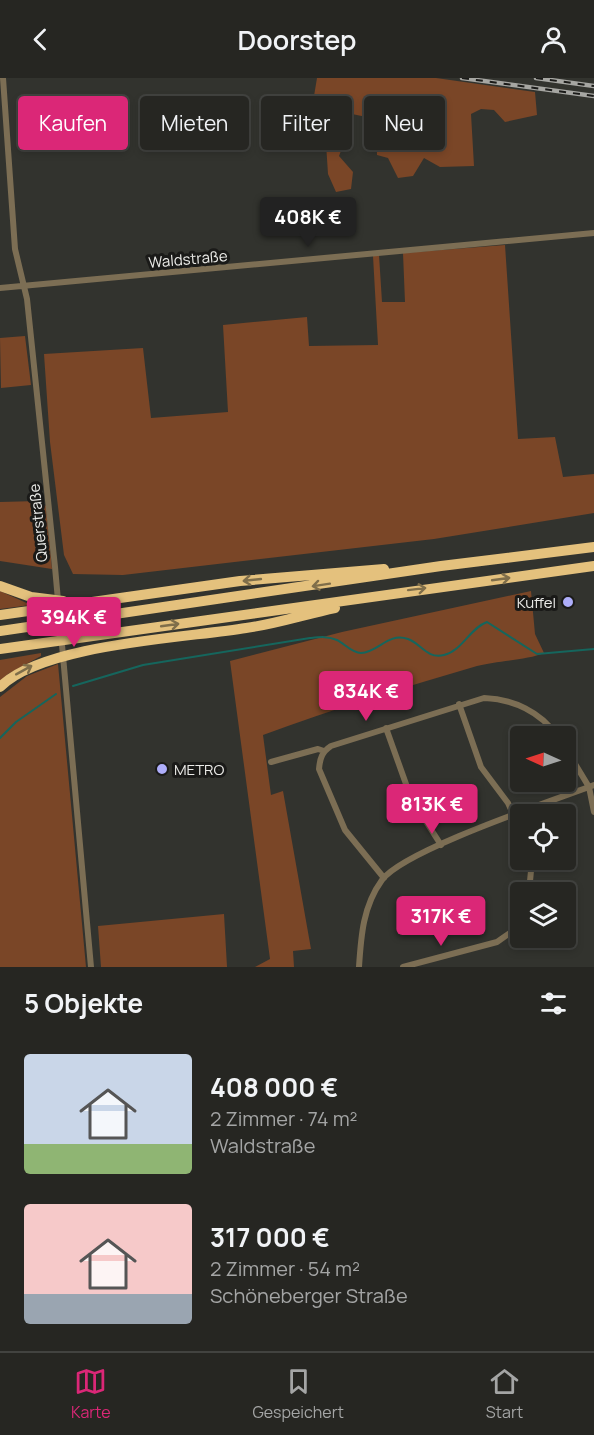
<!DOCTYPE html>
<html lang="de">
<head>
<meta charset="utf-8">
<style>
  :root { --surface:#262622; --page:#32322f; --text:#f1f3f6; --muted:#a4a5a5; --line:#424340; --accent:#db2777 }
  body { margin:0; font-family:Manrope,sans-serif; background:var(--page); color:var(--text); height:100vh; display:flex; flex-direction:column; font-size:22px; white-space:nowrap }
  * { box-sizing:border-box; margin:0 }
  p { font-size:20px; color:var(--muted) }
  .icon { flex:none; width:33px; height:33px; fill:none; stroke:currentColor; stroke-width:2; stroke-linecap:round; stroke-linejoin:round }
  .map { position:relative; height:889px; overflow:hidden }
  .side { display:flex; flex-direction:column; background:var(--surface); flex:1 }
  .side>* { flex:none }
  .hud { position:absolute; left:18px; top:18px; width:558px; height:54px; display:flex; gap:12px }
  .needle { width:39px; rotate:273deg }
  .fabs { position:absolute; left:510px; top:648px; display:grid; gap:12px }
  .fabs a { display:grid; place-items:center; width:66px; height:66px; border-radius:6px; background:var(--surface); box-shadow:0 3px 9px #0003,0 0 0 2px var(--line); font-size:30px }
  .price { position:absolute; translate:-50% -51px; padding:0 14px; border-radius:6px; background:var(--accent); color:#fff; font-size:20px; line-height:39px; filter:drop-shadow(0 2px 3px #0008) }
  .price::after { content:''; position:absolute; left:50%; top:36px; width:18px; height:14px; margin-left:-9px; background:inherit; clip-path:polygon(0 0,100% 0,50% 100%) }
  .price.selected { background:#222; color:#fff }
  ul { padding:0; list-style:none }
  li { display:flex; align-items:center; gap:18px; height:150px; padding:0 24px }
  li span { display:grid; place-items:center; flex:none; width:168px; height:120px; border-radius:6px; color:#555 }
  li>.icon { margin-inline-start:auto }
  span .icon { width:72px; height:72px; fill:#fffc; stroke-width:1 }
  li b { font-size:26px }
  h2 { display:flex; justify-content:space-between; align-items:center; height:72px; padding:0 24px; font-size:26px }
  .pill { padding:0 21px; border-radius:6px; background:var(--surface); box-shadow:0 3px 9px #0003,0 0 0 2px var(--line); font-size:21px; line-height:54px }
  .pill.selected { background:var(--accent); color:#fff }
  header { display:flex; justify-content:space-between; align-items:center; height:78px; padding:0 24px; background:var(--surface); font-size:27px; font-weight:600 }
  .tab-bar { display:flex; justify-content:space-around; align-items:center; height:84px; border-top:2px solid var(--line); background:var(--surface); font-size:16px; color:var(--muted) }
  .tab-bar a { display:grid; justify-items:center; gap:3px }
  .tab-bar .selected { color:var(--accent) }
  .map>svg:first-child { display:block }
</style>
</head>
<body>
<header><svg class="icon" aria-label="back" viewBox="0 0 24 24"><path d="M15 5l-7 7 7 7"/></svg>Doorstep<svg class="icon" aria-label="person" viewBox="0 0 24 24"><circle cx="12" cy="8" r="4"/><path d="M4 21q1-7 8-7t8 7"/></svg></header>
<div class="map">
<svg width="594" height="889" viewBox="0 0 594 889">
  <rect width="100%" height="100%" fill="#32332e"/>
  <path fill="#7a4627" d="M 317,0 L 436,0 L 535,14 L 537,37 L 505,44 L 494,32 L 481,31 L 471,36 L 474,88 L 440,89 L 424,80 L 413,98 L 398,100 L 388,80 L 377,77 L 376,41 L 352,36 L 348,55 L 339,78 L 353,94 L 351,111 L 336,114 L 328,96 L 325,50 L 314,18 Z
    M 505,167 L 518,361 L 555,359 L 563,399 L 594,396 L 594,435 L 434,461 L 123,497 L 73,496 L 64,477 L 50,364 L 44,276 L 143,270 L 151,340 L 228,334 L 223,247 L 307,239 L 309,268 L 378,267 L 373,178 L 379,177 L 382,224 L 405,224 L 403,175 Z
    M 25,258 L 31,307 L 1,310 L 0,260 Z
    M 38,423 L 46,428 L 52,491 L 0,483 L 0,424 Z
    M 0,513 L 31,527 L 0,531 Z
    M 531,513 L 535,556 L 544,575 C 528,582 496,583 477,588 C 405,609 333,631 263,657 L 271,717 L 283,713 L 311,871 L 293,873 L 294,889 L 255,889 L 270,881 L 230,583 L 342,554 Z
    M 41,575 L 41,578 L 8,596 L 0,603 L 0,582 Z
    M 58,586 L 86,889 L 0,889 L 0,619 L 27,598 Z
    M 224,836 L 227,889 L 101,889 L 98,848 Z"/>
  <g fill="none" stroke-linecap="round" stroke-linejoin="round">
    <path stroke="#15665d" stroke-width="2" d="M 73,608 L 143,587 L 310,560 C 320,559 328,558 337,562 C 345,566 352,575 361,575 C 379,574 388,554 408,561 C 422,566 426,581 444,577 C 462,573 470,550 487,544 L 537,576 L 594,571
      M 0,660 L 16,644 L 56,616"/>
    <path stroke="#7c6e54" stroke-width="6" d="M 3,0 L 15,171 L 27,221 L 55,489 L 91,889
      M 0,210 L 594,155
      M 459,626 L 481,689 L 508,725 L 514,738
      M 386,650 L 411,720 L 441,767
      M 566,671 L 589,709 L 594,734
      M 271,684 L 318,671 L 324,673
      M 384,800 L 345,752 L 319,691 C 320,680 322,674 331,668 L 484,620 C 513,621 541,634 557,658
      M 529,814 L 532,782
      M 359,889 C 361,858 363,828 382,802 C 404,772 552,723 594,707
      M 403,889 L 497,864 L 520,848"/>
    <path stroke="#e4c17d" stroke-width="10" d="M 0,508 L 31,519 L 63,523
      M 0,537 L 240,503 L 384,491
      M 0,553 L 441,488 L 594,469
      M 0,571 L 594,488
      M 0,609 C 42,566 185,560 246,550 C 276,546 306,536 335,530"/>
    <defs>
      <path id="rail" d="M 462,0 L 594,18
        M 536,0 L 594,8"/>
    </defs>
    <use href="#rail" stroke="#a6a6a2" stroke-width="4.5"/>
    <use href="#rail" stroke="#1a1a18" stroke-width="2" stroke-dasharray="7" stroke-linecap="butt"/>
  </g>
  <defs><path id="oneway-shaft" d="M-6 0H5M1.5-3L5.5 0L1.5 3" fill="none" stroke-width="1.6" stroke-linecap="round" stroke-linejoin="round" transform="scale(1.5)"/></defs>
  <g stroke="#7f6e4a">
    <use href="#oneway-shaft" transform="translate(501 501) rotate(-8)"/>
    <use href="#oneway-shaft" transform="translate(252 502) rotate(174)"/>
    <use href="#oneway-shaft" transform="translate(321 507) rotate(171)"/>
    <use href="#oneway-shaft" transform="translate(417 511) rotate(-7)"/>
    <use href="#oneway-shaft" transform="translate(170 547) rotate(-8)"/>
    <use href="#oneway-shaft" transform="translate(24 592) rotate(-29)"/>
  </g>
  <g fill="#aeaefa" stroke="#1a1a18" stroke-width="2">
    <circle cx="568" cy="524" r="6"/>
    <circle cx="162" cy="691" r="6"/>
  </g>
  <g text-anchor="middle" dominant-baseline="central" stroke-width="6" stroke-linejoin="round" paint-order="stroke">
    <g font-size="15" fill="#ebebe8" stroke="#1a1a18">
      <text transform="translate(188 181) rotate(-5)">Waldstraße</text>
      <text transform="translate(38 445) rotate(-96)">Querstraße</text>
    </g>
    <g font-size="15" fill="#ebebe8" stroke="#1a1a18" text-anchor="end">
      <text x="556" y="524">Kuffel</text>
      <text x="174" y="691" text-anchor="start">METRO</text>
    </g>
  </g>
</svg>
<div class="fabs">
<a><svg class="needle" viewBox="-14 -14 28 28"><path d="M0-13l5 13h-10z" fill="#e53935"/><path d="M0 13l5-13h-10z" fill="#a4a5a5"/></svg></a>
<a><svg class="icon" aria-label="locate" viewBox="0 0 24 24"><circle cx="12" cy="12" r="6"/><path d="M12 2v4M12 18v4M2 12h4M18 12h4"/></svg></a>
<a><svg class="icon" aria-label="layers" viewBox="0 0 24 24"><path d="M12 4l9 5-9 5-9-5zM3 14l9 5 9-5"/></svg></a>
</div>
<b class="price selected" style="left:308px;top:170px">408K €</b>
<b class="price" style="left:74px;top:570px">394K €</b>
<b class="price" style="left:366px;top:644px">834K €</b>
<b class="price" style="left:432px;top:757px">813K €</b>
<b class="price" style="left:441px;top:869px">317K €</b>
<div class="hud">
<a class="pill selected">Kaufen</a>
<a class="pill">Mieten</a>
<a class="pill">Filter</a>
<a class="pill">Neu</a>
</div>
</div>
<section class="side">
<h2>5 Objekte<svg class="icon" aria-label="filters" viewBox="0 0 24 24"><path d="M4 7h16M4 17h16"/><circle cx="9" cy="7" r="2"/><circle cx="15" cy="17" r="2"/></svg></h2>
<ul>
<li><span style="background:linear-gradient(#c9d6e8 75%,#8fb573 0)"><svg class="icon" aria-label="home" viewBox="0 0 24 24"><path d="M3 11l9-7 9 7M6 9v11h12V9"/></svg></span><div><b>408 000 €</b><p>2 Zimmer · 74 m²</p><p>Waldstraße</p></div></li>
<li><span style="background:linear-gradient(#f6c9c9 75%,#9aa5b1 0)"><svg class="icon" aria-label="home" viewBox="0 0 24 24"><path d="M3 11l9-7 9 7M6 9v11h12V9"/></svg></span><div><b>317 000 €</b><p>2 Zimmer · 54 m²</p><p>Schöneberger Straße</p></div></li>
</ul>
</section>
<nav class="tab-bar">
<a class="selected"><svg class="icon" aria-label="map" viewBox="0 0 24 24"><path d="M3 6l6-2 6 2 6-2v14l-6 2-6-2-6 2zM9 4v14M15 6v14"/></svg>Karte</a>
<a><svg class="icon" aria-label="saved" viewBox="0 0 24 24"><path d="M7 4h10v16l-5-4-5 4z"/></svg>Gespeichert</a>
<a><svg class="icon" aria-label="home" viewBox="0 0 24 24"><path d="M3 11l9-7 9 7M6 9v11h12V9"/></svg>Start</a>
</nav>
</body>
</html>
